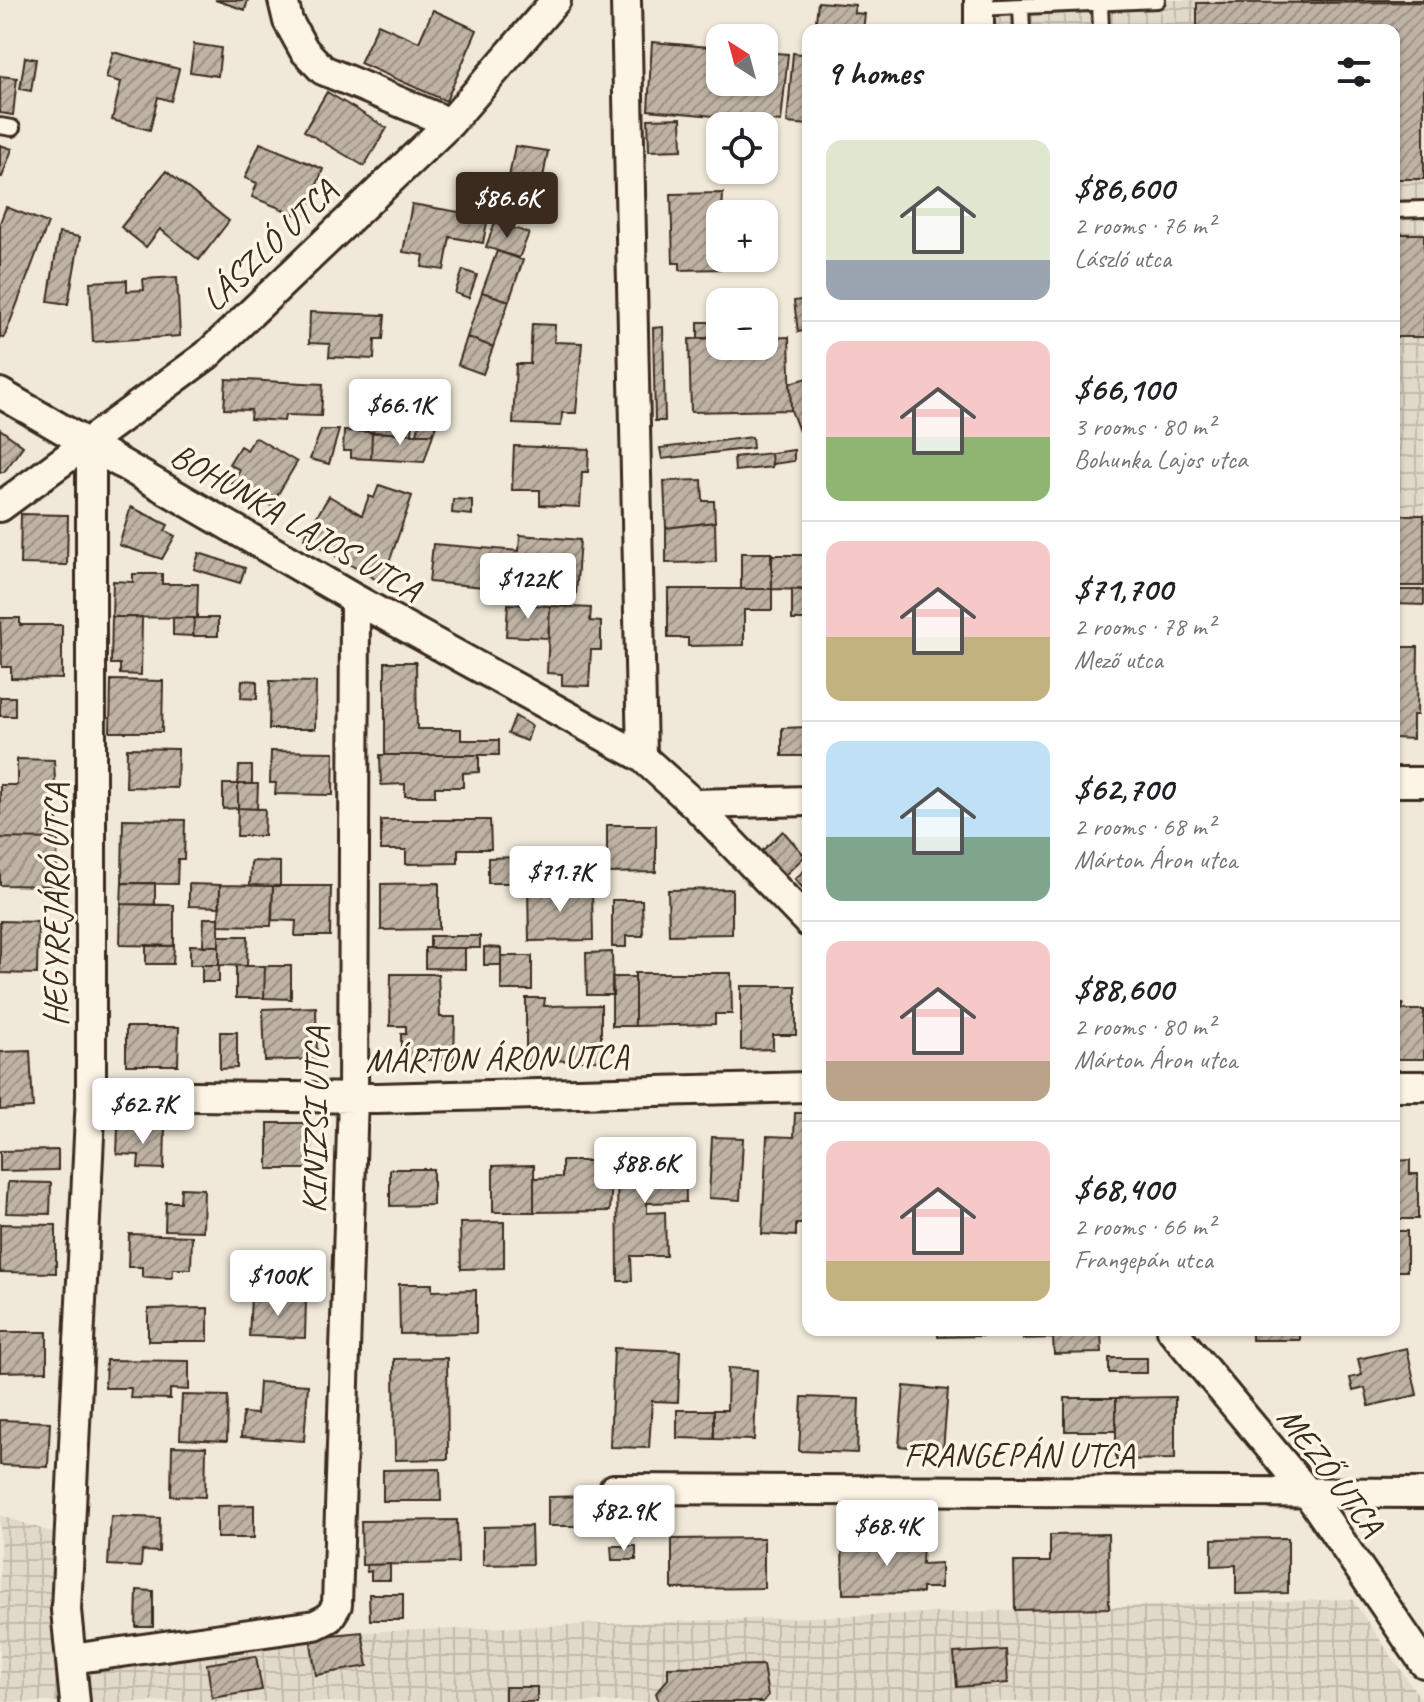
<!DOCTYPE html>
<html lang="en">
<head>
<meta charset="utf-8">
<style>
  :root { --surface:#fff; --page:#f2f2f2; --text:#202124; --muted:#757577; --line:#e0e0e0; --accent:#3b2a1e }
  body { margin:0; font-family:Caveat,sans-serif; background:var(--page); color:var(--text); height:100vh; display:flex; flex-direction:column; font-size:30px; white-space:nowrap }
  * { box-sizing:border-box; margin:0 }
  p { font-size:26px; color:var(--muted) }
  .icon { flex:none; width:44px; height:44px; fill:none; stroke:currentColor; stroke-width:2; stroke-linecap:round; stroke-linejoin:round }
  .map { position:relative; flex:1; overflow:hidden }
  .panel { position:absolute; left:802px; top:24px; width:598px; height:1312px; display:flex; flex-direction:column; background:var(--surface); border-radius:16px; box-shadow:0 2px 6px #0004 }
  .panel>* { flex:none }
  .needle { width:52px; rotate:324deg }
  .fabs { position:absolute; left:706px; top:24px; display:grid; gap:16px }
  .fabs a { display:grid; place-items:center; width:72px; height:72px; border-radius:16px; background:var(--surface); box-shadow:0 2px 6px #0004; font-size:40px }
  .price { position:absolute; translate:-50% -68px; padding:0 18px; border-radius:8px; background:#fff; color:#222; font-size:26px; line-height:52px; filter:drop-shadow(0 2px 4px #0008) }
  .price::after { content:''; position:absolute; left:50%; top:48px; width:24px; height:18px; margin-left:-12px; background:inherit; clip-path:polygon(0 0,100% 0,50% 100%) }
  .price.selected { background:var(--accent); color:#fff }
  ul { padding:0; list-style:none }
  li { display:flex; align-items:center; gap:24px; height:200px; padding:0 24px }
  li+li { border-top:2px solid var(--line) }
  li span { display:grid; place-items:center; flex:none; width:224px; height:160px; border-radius:16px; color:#555 }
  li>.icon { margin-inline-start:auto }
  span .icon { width:96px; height:96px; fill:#fffc; stroke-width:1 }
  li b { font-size:34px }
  h2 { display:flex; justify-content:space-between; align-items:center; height:96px; padding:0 24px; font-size:34px }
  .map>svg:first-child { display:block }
</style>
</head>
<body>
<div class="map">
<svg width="1424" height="1702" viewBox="0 0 1424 1702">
  <defs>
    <pattern id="industrial-grid" width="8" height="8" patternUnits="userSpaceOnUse" patternTransform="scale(2)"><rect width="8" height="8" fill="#e1d9c9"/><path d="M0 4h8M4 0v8" fill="none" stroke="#c2baac"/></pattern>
    <pattern id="building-hatch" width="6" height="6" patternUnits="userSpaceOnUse" patternTransform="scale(2)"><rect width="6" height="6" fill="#beb3a4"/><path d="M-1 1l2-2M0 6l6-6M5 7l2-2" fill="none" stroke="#9c9285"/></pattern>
  </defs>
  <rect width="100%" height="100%" fill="#f0e9d9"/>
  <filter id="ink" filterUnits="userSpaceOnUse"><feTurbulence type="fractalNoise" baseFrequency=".0125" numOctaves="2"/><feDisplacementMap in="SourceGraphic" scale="16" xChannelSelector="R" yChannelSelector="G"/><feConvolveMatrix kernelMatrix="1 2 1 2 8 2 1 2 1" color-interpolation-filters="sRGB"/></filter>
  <g filter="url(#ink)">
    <path fill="url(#industrial-grid)" d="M 995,0 L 1424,0 L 1424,586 L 1394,586 L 1394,30 L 995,30 Z
      M 0,1515 L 54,1533 L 54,1595 L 99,1657 L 362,1632 L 1352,1599 L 1423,1702 L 0,1702 Z"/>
    <path fill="url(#building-hatch)" stroke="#3b2a1e" stroke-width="2" d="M 215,0 L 248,0 L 245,10 Z
      M 1302,0 L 1424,0 L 1424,2 L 1302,3 Z
      M 818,2 L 855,5 L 854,13 L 865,14 L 863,30 L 815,30 Z
      M 1424,2 L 1424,179 L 1394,179 L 1394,30 L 1197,30 L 1197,3 Z
      M 433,10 L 477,30 L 446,101 L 360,63 L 378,24 L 419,42 Z
      M 652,42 L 720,48 L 720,82 L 764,82 L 764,52 L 788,54 L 781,122 L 648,110 Z
      M 194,44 L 221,48 L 218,76 L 190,72 Z
      M 113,52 L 179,69 L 171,101 L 158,97 L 150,130 L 112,120 L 121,82 L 106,78 Z
      M 793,53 L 808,55 L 808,125 L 787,123 Z
      M 25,57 L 36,59 L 31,91 L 20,89 Z
      M 0,76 L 17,78 L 13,115 L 0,113 Z
      M 327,92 L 387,128 L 364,166 L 304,131 Z
      M 681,118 L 682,150 L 649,151 L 648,119 Z
      M 260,143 L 323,169 L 304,218 L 252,197 L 257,183 L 245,178 Z
      M 0,145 L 12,149 L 2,177 L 0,176 Z
      M 515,146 L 548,151 L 541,188 L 508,182 Z
      M 166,171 L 229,221 L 199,260 L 160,229 L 146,247 L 121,227 Z
      M 723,193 L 720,258 L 725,258 L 725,269 L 680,270 L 680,263 L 673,263 L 671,194 Z
      M 469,195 L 506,201 L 502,220 L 465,214 Z
      M 506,201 L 533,206 L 530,225 L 502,220 Z
      M 412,204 L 488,217 L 483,243 L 450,237 L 444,270 L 422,267 L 424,255 L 403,252 Z
      M 6,207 L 48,223 L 4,338 L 0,337 L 0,223 Z
      M 495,222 L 529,233 L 519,258 L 486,247 Z
      M 59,233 L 80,237 L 68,304 L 48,301 Z
      M 1394,234 L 1424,234 L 1424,337 L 1394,337 Z
      M 497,251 L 523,260 L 509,301 L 482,292 Z
      M 463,270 L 477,275 L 469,298 L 455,293 Z
      M 177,277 L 180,336 L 93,342 L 90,282 L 127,280 L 127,291 L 144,290 L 143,279 Z
      M 482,292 L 509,301 L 493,347 L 467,337 Z
      M 808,299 L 808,330 L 798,332 L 794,301 Z
      M 310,312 L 385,315 L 383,339 L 375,339 L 374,359 L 329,357 L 330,344 L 309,343 Z
      M 698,322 L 720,322 L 720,338 L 698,338 Z
      M 532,324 L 555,325 L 554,342 L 582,343 L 576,413 L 562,413 L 561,426 L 513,424 L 516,364 L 530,364 Z
      M 663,327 L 665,421 L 655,421 L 653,328 Z
      M 467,337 L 493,347 L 483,374 L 458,365 Z
      M 789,337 L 791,410 L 691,412 L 689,339 L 720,338 L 720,346 L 764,346 L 764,338 Z
      M 808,378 L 808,429 L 799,431 L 791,410 L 790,383 Z
      M 226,379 L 323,384 L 321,416 L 285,415 L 284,421 L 250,419 L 251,410 L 224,409 Z
      M 427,388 L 450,389 L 433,434 L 417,434 Z
      M 368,415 L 398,416 L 398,421 L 413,421 L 412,434 L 367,432 Z
      M 0,429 L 23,446 L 4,472 L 0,472 Z
      M 321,430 L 339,430 L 329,464 L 310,459 Z
      M 344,431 L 372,432 L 371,459 L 351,458 L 351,451 L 343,451 Z
      M 372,432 L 412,434 L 433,434 L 424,462 L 371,459 Z
      M 255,437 L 297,462 L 271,506 L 231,483 L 240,470 L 229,464 L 240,446 L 247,450 Z
      M 752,437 L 753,448 L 662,459 L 660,448 Z
      M 514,446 L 589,449 L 588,472 L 582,472 L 580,507 L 540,505 L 540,490 L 512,490 Z
      M 794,450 L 794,461 L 772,464 L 771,453 Z
      M 771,453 L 772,467 L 735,471 L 734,457 Z
      M 702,480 L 703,501 L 714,501 L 715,522 L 666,528 L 664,481 Z
      M 379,485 L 412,496 L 382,583 L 304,538 L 329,496 L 362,515 L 369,496 L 374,498 Z
      M 453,499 L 472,500 L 472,515 L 452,513 Z
      M 131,507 L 168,525 L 165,531 L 175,536 L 162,559 L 119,545 Z
      M 21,514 L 68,515 L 67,565 L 20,564 Z
      M 1394,515 L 1424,515 L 1424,586 L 1394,586 Z
      M 715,522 L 716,562 L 666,563 L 666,528 Z
      M 520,535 L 580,540 L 576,595 L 429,582 L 433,544 L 519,551 Z
      M 199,553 L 245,568 L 240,583 L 194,569 Z
      M 741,553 L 772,553 L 772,589 L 741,589 Z
      M 771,555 L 808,555 L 808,590 L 772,589 Z
      M 133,574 L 162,574 L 162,584 L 198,584 L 197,618 L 112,617 L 113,581 L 133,582 Z
      M 668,589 L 772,589 L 772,610 L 744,610 L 744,645 L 688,646 L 688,638 L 668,638 Z
      M 792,589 L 807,590 L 807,620 L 792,620 Z
      M 1394,590 L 1424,590 L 1424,605 L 1394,604 Z
      M 508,604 L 550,606 L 548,638 L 506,636 Z
      M 550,606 L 591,608 L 590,621 L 601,622 L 601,650 L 591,650 L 589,686 L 562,685 L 562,674 L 547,673 Z
      M 112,617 L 142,617 L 141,675 L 120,674 L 120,664 L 111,664 Z
      M 0,618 L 20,618 L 20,625 L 62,625 L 62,679 L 11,678 L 11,667 L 2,667 Z
      M 173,618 L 194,618 L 193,636 L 173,635 Z
      M 194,618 L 218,618 L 218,636 L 193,636 Z
      M 1394,647 L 1418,647 L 1417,715 L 1413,715 L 1413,739 L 1394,738 Z
      M 385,662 L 416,662 L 417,729 L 461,729 L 461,740 L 499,740 L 499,755 L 385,755 Z
      M 111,680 L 163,681 L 162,732 L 110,732 Z
      M 242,680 L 257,681 L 257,699 L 241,698 Z
      M 270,681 L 316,682 L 315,729 L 269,729 Z
      M 0,697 L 15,697 L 15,716 L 0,716 Z
      M 515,716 L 532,726 L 527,741 L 508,734 Z
      M 808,727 L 808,756 L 782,756 L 782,728 Z
      M 127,748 L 178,749 L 177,788 L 126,787 Z
      M 271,751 L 334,752 L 333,795 L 275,794 L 276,783 L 270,783 Z
      M 380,755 L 479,755 L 479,772 L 463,773 L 463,787 L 435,787 L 435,796 L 405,796 L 405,784 L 381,785 Z
      M 17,759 L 54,760 L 58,839 L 0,838 L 0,785 L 17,785 Z
      M 239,766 L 252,766 L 252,784 L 238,784 Z
      M 223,784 L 238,784 L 238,808 L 223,809 Z
      M 238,784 L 258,784 L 257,809 L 238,808 Z
      M 238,808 L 265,809 L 264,836 L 237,836 Z
      M 123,819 L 185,820 L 184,859 L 178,859 L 177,884 L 122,883 Z
      M 381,820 L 490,820 L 491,849 L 458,849 L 458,863 L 406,864 L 406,850 L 381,850 Z
      M 607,825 L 656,825 L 656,872 L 607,873 Z
      M 783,831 L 805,856 L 785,875 L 762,851 Z
      M 0,838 L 58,839 L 56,886 L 0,885 Z
      M 521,857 L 522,883 L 488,883 L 488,858 Z
      M 251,861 L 280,862 L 280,886 L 250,885 Z
      M 808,867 L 808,894 L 795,879 Z
      M 122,883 L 155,883 L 155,905 L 121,904 Z
      M 439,883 L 439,929 L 381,930 L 381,884 Z
      M 189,884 L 220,885 L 220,907 L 189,906 Z
      M 220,885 L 273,886 L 271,926 L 219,925 Z
      M 273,886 L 331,886 L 330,936 L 295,936 L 296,921 L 272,920 Z
      M 592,888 L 593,940 L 529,941 L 528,889 Z
      M 732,889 L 732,934 L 669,935 L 668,890 Z
      M 612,900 L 642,900 L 643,936 L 626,936 L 626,947 L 612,947 Z
      M 121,904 L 174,905 L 174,946 L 120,945 Z
      M 204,918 L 219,918 L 219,946 L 203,946 Z
      M 0,921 L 38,922 L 37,974 L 0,973 Z
      M 219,936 L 248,936 L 247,966 L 219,965 Z
      M 430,936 L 480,936 L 480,948 L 430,948 Z
      M 146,945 L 174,946 L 173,964 L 146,964 Z
      M 190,945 L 219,946 L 219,965 L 190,965 Z
      M 484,947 L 501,948 L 501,965 L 484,965 Z
      M 425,948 L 465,948 L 465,969 L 425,968 Z
      M 612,952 L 613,995 L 587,995 L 586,953 Z
      M 501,956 L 532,956 L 532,990 L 501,990 Z
      M 202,965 L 219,965 L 219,982 L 202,982 Z
      M 236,966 L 265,966 L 264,998 L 236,998 Z
      M 265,966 L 291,966 L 291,999 L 264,998 Z
      M 635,973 L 731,973 L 732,1014 L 715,1014 L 715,1024 L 635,1026 Z
      M 391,974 L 438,974 L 440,1017 L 455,1017 L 454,1060 L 401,1060 L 401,1034 L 406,1034 L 406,1026 L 390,1026 Z
      M 612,977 L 635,977 L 635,1026 L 612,1026 Z
      M 741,986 L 796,986 L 796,1035 L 773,1035 L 773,1049 L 741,1050 Z
      M 526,998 L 545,998 L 544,1006 L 601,1005 L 601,1060 L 526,1061 Z
      M 1394,1004 L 1403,1004 L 1403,1010 L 1424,1010 L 1424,1059 L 1394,1059 Z
      M 316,1007 L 317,1059 L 265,1061 L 263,1009 Z
      M 126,1027 L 179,1027 L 178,1065 L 126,1065 Z
      M 220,1032 L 237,1032 L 237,1068 L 220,1069 Z
      M 30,1051 L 33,1108 L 0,1110 L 0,1052 Z
      M 795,1113 L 808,1113 L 808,1224 L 796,1224 L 796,1236 L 762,1234 L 767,1136 L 794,1137 Z
      M 268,1123 L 312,1123 L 311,1169 L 268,1169 Z
      M 118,1127 L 165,1128 L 164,1169 L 138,1168 L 139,1155 L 117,1154 Z
      M 712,1137 L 743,1138 L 740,1200 L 709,1198 Z
      M 58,1150 L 58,1170 L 0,1171 L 0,1151 Z
      M 685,1155 L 686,1202 L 647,1203 L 647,1213 L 665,1212 L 666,1256 L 631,1256 L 632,1281 L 618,1281 L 617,1156 Z
      M 1410,1160 L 1410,1174 L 1418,1174 L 1418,1219 L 1394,1219 L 1394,1161 Z
      M 562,1161 L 613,1161 L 610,1211 L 534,1212 L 534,1178 L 562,1177 Z
      M 534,1165 L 534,1212 L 493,1212 L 493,1166 Z
      M 390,1169 L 433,1169 L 433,1205 L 390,1206 Z
      M 8,1182 L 51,1183 L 50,1214 L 6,1213 Z
      M 181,1188 L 204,1189 L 203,1231 L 165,1230 L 166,1202 L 180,1202 Z
      M 504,1222 L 504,1268 L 461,1269 L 460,1223 Z
      M 0,1224 L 56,1225 L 56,1273 L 0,1272 Z
      M 1394,1231 L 1407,1231 L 1407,1271 L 1394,1271 Z
      M 129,1234 L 192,1236 L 191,1269 L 173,1269 L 172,1278 L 142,1277 L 142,1267 L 128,1267 Z
      M 399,1284 L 432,1284 L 432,1291 L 476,1290 L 476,1333 L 400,1334 Z
      M 251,1297 L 306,1299 L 305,1338 L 249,1336 Z
      M 208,1308 L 208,1341 L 148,1341 L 148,1309 Z
      M 938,1330 L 984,1330 L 984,1336 L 938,1337 Z
      M 1023,1330 L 1101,1330 L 1102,1353 L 1054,1354 L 1053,1338 L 1023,1339 Z
      M 1252,1330 L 1300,1330 L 1300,1340 L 1252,1340 Z
      M 0,1332 L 47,1332 L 47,1371 L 0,1372 Z
      M 614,1348 L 680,1351 L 678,1402 L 652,1401 L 649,1448 L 610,1447 Z
      M 1407,1348 L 1417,1395 L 1369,1406 L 1365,1388 L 1353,1391 L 1350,1378 L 1362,1375 L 1358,1359 Z
      M 447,1358 L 448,1459 L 395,1460 L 394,1359 Z
      M 1109,1358 L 1147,1358 L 1147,1373 L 1109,1373 Z
      M 106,1360 L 189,1361 L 189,1390 L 170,1389 L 170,1399 L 130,1398 L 131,1388 L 105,1388 Z
      M 728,1368 L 757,1370 L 754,1440 L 714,1439 L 714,1410 L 727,1410 Z
      M 259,1382 L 308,1385 L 304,1441 L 241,1437 L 243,1413 L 257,1414 Z
      M 904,1386 L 948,1390 L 943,1450 L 899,1446 Z
      M 182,1395 L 228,1396 L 227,1441 L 180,1439 Z
      M 802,1397 L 859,1399 L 857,1453 L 799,1451 Z
      M 1175,1397 L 1175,1459 L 1116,1460 L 1116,1398 Z
      M 1065,1398 L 1116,1398 L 1116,1431 L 1065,1431 Z
      M 677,1410 L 714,1410 L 714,1439 L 677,1438 Z
      M 0,1420 L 50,1422 L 48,1467 L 0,1465 Z
      M 172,1446 L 206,1447 L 205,1497 L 171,1496 Z
      M 440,1469 L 441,1501 L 383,1501 L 383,1470 Z
      M 587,1496 L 588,1526 L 548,1526 L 548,1497 Z
      M 254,1505 L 254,1538 L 217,1538 L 217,1506 Z
      M 111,1516 L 160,1518 L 159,1552 L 142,1551 L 141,1567 L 108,1565 Z
      M 457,1520 L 458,1563 L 362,1565 L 361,1521 Z
      M 531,1526 L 532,1564 L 483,1565 L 483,1527 Z
      M 1108,1534 L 1109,1608 L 1015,1610 L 1014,1562 L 1050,1562 L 1050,1535 Z
      M 764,1538 L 764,1588 L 672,1589 L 672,1539 Z
      M 1288,1538 L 1288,1593 L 1236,1594 L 1236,1565 L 1212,1566 L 1212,1539 Z
      M 923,1540 L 922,1564 L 941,1563 L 941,1588 L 922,1588 L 922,1593 L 843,1594 L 842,1541 Z
      M 611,1546 L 636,1546 L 636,1560 L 612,1560 Z
      M 390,1564 L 390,1580 L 371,1580 L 371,1571 L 367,1572 L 366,1565 Z
      M 137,1590 L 153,1591 L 153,1627 L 136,1627 Z
      M 369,1594 L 403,1594 L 403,1620 L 370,1620 Z
      M 362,1632 L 368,1666 L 316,1675 L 310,1637 Z
      M 1006,1650 L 1008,1683 L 957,1687 L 954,1653 Z
      M 256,1656 L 262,1690 L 212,1698 L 207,1664 Z
      M 763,1665 L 768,1696 L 763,1702 L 659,1702 L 656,1693 L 668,1679 L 668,1667 Z
      M 505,1687 L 537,1687 L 537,1702 L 505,1702 Z"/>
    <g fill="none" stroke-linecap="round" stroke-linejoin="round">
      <defs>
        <path id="lane" d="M 1100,3 L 1101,30
          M 1021,7 L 1022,30
          M 979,8 L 1157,0
          M 0,126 L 12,128
          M 1394,210 L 1424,209"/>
        <path id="street" d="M 283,0 L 288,21 L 304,50 L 323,70 L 450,123
          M 626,0 L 642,757
          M 979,30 L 979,0
          M 0,393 L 355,599 L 642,757 L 694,804 L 808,922
          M 0,507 L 207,355 L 450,123 L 556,0
          M 1394,782 L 1424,782
          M 694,804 L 808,801
          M 1394,1086 L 1424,1086
          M 91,1095 L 377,1098 L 808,1087
          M 1172,1330 L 1307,1492 L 1424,1663
          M 614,1489 L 1424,1493
          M 71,1659 L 315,1625 L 329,1618 L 337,1605 L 353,1097 L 355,599
          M 75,1702 L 66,1610 L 91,1095 L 91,443"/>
      </defs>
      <use href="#lane" stroke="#3b2a1e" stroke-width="20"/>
      <use href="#street" stroke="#3b2a1e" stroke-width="34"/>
      <use href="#lane" stroke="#fcf5e5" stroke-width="14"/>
      <use href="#street" stroke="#fcf5e5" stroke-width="28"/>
    </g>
  </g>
  <g text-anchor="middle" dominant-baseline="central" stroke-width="7" stroke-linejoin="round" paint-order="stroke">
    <g font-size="34" fill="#3b2a1e" stroke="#fcf5e5">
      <text transform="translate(269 245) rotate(-44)">LÁSZLÓ UTCA</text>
      <text transform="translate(296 522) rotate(30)">BOHUNKA LAJOS UTCA</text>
      <text transform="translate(55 905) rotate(-90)">HEGYREJÁRÓ UTCA</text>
      <text transform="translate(497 1058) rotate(-1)">MÁRTON ÁRON UTCA</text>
      <text transform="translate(315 1120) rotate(-89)">KINIZSI UTCA</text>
      <text x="1019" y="1454">FRANGEPÁN UTCA</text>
      <text transform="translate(1331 1471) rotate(53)">MEZŐ UTCA</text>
    </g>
  </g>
</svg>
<div class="fabs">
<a><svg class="needle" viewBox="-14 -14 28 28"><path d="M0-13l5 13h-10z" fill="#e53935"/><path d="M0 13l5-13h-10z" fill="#757577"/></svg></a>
<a><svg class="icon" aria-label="locate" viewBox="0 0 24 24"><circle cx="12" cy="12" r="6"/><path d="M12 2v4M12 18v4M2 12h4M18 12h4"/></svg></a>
<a>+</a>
<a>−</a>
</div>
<b class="price selected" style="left:507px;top:240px">$86.6K</b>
<b class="price" style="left:400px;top:447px">$66.1K</b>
<b class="price" style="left:528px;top:621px">$122K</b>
<b class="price" style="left:560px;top:914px">$71.7K</b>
<b class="price" style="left:143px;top:1146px">$62.7K</b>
<b class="price" style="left:645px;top:1205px">$88.6K</b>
<b class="price" style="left:278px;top:1318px">$100K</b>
<b class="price" style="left:624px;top:1553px">$82.9K</b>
<b class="price" style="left:887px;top:1568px">$68.4K</b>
<section class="panel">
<h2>9 homes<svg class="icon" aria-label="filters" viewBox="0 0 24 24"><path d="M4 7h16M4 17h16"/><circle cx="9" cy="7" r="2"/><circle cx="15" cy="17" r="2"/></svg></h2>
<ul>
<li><span style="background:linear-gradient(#dfe7d0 75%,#9aa5b1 0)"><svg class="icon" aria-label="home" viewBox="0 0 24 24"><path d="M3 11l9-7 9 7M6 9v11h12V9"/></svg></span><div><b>$86,600</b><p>2 rooms · 76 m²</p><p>László utca</p></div></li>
<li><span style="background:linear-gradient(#f6c9c9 60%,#8fb573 0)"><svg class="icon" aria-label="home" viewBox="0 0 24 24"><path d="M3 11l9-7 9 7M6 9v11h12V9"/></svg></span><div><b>$66,100</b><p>3 rooms · 80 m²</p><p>Bohunka Lajos utca</p></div></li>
<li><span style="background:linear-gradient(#f6c9c9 60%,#c2b280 0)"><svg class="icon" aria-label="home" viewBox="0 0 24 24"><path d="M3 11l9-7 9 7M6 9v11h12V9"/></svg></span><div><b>$71,700</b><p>2 rooms · 78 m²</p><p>Mező utca</p></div></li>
<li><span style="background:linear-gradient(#bfe0f5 60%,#7fa58c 0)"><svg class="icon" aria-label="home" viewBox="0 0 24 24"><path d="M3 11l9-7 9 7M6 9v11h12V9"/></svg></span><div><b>$62,700</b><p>2 rooms · 68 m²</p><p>Márton Áron utca</p></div></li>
<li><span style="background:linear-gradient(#f6c9c9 75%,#b9a48a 0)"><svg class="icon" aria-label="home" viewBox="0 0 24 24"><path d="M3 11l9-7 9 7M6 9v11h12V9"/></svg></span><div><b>$88,600</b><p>2 rooms · 80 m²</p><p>Márton Áron utca</p></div></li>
<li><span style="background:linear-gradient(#f6c9c9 75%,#c2b280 0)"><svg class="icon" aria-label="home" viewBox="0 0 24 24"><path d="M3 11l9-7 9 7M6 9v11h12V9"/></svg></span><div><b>$68,400</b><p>2 rooms · 66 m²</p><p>Frangepán utca</p></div></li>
</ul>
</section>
</div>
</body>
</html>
